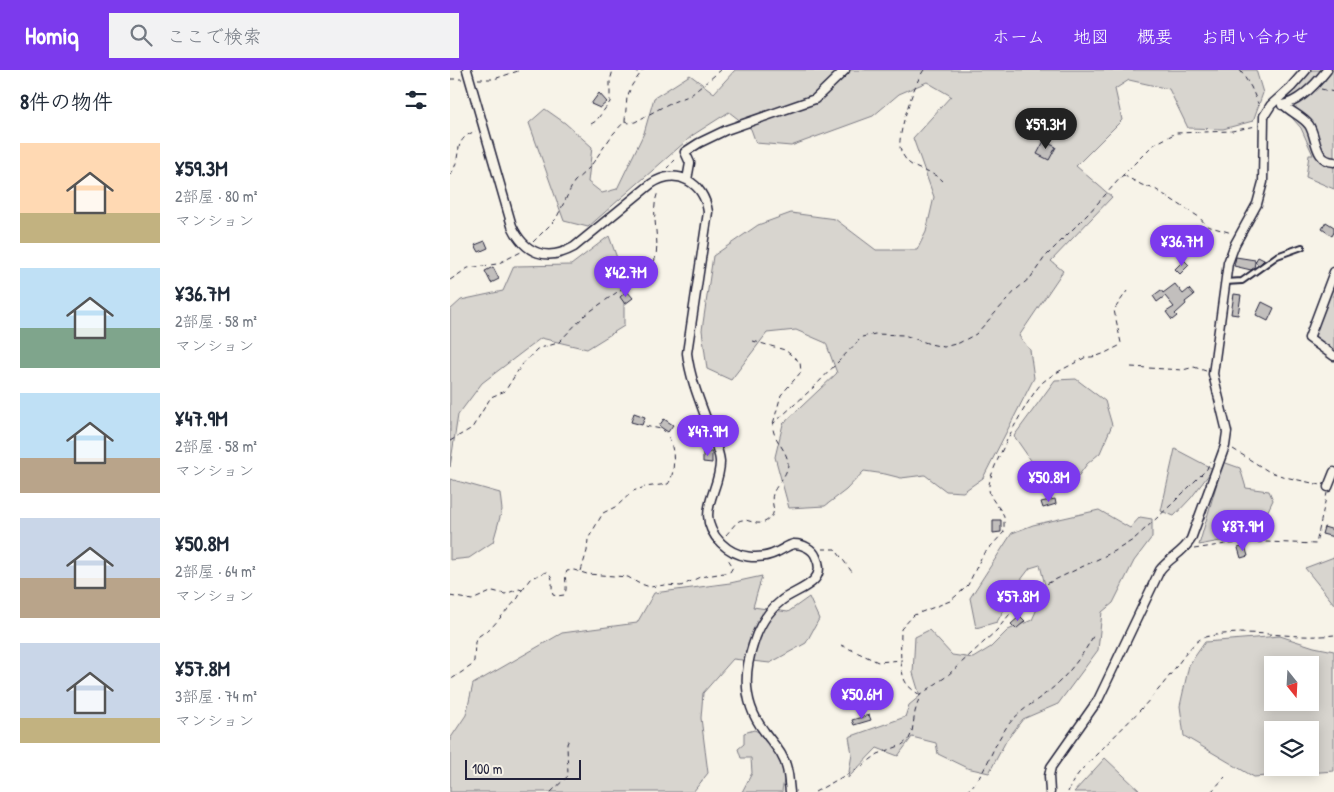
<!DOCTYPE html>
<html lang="ja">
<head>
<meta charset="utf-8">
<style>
  :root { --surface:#fff; --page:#f2f2f3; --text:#1f2937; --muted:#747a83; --accent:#7c3aed }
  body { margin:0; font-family:"Patrick Hand","Klee One",sans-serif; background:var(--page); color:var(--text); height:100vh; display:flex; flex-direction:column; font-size:19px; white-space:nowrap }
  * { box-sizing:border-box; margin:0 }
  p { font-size:16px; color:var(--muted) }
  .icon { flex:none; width:28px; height:28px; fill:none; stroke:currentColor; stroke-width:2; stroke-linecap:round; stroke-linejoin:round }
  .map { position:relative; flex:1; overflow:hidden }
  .drawer { display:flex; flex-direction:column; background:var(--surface); width:450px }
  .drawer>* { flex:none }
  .needle { width:32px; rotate:162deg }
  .controls { position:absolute; left:814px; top:586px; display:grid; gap:10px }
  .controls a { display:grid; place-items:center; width:55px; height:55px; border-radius:0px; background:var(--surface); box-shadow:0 2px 12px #0003; font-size:25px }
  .scale { position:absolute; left:15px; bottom:12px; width:116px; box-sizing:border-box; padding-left:5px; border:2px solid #22223b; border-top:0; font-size:14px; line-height:18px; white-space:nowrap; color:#22223b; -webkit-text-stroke:4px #f7f3e8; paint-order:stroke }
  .price { position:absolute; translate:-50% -42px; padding:0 11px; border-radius:18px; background:var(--accent); color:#fff; font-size:16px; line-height:32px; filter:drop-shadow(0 1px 2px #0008) }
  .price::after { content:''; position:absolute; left:50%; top:30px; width:15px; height:11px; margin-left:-8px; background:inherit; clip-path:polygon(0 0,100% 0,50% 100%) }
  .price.selected { background:#222; color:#fff }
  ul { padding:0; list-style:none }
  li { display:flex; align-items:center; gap:15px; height:125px; padding:0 20px }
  li span { display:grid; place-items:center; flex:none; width:140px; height:100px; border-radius:0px; color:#555 }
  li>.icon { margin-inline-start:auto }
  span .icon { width:60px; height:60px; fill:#fffc; stroke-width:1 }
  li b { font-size:21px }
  h2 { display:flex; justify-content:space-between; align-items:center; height:60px; padding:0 20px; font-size:21px }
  header { display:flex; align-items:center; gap:30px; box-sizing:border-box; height:70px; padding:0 25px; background:var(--accent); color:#fff }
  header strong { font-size:24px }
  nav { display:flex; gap:28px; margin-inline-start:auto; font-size:18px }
  .search { width:350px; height:45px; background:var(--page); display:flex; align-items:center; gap:12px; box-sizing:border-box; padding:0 18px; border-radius:0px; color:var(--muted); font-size:19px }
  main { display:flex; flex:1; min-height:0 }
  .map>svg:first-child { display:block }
</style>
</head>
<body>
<header>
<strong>Homiq</strong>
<div class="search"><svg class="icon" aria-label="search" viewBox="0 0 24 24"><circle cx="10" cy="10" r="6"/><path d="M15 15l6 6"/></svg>ここで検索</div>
<nav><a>ホーム</a><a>地図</a><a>概要</a><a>お問い合わせ</a></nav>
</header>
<main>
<section class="drawer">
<h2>8件の物件<svg class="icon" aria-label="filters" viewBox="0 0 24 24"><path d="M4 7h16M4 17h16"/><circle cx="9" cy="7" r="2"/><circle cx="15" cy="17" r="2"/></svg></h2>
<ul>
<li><span style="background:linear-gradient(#ffd9b3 70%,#c2b280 0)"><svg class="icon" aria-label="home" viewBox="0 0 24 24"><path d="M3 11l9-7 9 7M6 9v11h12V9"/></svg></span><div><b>¥59.3M</b><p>2部屋 · 80 m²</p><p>マンション</p></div></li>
<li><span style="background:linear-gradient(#bfe0f5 60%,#7fa58c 0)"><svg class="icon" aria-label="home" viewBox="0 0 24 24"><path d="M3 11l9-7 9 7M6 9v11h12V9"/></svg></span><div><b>¥36.7M</b><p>2部屋 · 58 m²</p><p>マンション</p></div></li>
<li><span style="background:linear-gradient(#bfe0f5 65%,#b9a48a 0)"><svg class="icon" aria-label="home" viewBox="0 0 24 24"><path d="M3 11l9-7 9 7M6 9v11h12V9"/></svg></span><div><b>¥47.9M</b><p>2部屋 · 58 m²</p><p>マンション</p></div></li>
<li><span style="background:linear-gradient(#c9d6e8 60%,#b9a48a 0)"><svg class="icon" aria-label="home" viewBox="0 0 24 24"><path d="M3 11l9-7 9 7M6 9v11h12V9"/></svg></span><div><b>¥50.8M</b><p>2部屋 · 64 m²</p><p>マンション</p></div></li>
<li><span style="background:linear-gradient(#c9d6e8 75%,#c2b280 0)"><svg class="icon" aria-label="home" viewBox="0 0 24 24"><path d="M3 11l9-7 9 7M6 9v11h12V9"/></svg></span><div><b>¥57.8M</b><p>3部屋 · 74 m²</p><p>マンション</p></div></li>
</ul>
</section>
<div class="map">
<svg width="884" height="722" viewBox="0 0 884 722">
  <rect width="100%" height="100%" fill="#f7f3e8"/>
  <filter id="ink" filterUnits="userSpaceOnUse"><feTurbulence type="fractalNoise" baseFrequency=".02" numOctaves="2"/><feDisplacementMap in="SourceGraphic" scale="10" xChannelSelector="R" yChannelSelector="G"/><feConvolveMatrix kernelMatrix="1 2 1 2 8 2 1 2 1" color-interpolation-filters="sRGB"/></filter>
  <g filter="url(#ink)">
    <path fill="#d8d5cf" stroke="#7d7c85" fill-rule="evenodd" d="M 285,0 L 806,0 L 813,23 L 803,51 L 773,59 L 738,58 L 719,19 L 679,10 L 665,19 L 672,50 L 626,96 L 662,127 L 601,191 L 613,201 L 569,266 L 580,280 L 584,308 L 533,408 L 513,422 L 496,421 L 475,405 L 451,408 L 435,404 L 414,401 L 396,420 L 375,436 L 339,438 L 325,387 L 333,354 L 387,303 L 376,273 L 346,260 L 317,263 L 281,310 L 257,299 L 252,260 L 263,186 L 308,155 L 341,143 L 385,149 L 426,180 L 467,180 L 476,162 L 484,127 L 463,68 L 501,26 L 477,12 L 449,24 L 423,46 L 341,76 L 306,73 L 301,59 L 279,42 L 243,65 L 138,157 L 114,151 L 79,53 L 95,39 L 115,53 L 142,77 L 138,112 L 152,123 L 167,119 L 194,63 L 204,28 L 240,5 L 264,23 Z
      M 861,0 L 884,0 L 884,119 L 856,107 L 859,85 L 863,85 L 851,58 L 829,33 L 843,22 Z
      M 159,166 L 174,207 L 174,256 L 137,279 L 91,268 L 32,313 L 8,345 L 0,397 L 0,240 L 11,230 L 53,221 L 64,196 L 121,195 Z
      M 884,214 L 884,280 L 865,269 L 864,263 Z
      M 626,309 L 655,331 L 662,355 L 650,383 L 637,394 L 624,412 L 608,419 L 596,412 L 564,366 L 605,310 Z
      M 725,379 L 763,399 L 741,428 L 724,446 L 711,441 Z
      M 773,392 L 790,398 L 796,418 L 819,421 L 823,430 L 807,464 L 749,475 Z
      M 0,409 L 50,423 L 52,440 L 43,472 L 19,488 L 0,490 Z
      M 649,440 L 680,458 L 690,447 L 702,449 L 702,467 L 684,491 L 663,533 L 652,542 L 648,580 L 608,634 L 573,649 L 556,671 L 539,703 L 517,698 L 488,684 L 486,673 L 462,667 L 448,686 L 427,678 L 398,708 L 402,684 L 399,667 L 455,647 L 459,635 L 470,626 L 463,603 L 465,567 L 479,560 L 502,585 L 523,588 L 541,577 L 558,560 L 582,550 L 596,519 L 590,495 L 580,498 L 570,511 L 547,552 L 526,558 L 520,528 L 562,463 L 583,455 Z
      M 884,487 L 884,534 L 855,498 Z
      M 312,506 L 303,537 L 338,542 L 359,527 L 369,549 L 356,573 L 320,593 L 283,589 L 253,623 L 251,648 L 258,703 L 243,722 L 0,722 L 0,669 L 16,645 L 23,614 L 112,563 L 187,553 L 204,523 L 280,513 Z
      M 830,566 L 864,577 L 884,581 L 884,701 L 804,707 L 734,666 L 730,636 L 739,595 L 755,572 ZM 822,595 L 860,595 L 860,632 L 822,632 ZM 822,660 L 860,660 L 860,698 L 822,698 Z
      M 304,660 C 318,664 332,693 334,706 C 335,711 332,717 332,722 L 292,722 L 302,703 L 301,688 L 291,688 L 288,679 L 294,674 L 294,663 Z
      M 655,688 L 691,722 L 624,722 Z"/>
    <path fill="#c2bfbd" stroke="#22223b" d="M 149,23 L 157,32 L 150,38 L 141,34 Z
      M 594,71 L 606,77 L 599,90 L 587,84 Z
      M 876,152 L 884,157 L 884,162 L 882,166 L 872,159 Z
      M 35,171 L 38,178 L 29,182 L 25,175 Z
      M 786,187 L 805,190 L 805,192 L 808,187 L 814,190 L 809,195 L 805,192 L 804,198 L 801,200 L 784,196 Z
      M 734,190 L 739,195 L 730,204 L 725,199 Z
      M 43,197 L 49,209 L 41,213 L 35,201 Z
      M 725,214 L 733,224 L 739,219 L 744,225 L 735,232 L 736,234 L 725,244 L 727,246 L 722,250 L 716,242 L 724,237 L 715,226 L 707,232 L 703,226 L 711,220 L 713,223 Z
      M 177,221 L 183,228 L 175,234 L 170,227 Z
      M 784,224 L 791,225 L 788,245 L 781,244 Z
      M 812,232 L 824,238 L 818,251 L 806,245 Z
      M 184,343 L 195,347 L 192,355 L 181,352 Z
      M 214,349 L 223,355 L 218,362 L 209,356 Z
      M 253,382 L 262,382 L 262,393 L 253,392 Z
      M 605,429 L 606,434 L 593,438 L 591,432 Z
      M 543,450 L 551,450 L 551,462 L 543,463 Z
      M 874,457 L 884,460 L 884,467 L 872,464 Z
      M 795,476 L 798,486 L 791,488 L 788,478 Z
      M 570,546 L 575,551 L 566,559 L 561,554 Z
      M 419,645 L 421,650 L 404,655 L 402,650 Z"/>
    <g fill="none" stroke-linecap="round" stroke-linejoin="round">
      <defs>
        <path id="lane" d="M 775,212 L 792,211 L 827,186 L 852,177"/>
        <path id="street" d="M 17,0 L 62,156 C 75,184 97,192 124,177 L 201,114 C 227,96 254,113 258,142 L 237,283 C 240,309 251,334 260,359 C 263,369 269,380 270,391 C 271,421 242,443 271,473 C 286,488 309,491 327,482 C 332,480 338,475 344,474 C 353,474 363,479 366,487 C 379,514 345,519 331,531 C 317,542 308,558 303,575 C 293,605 294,635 314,661 C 323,674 334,684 337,699 C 339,707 339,715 340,722
          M 832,35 C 850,32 866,14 877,0
          M 834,35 C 842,43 852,46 859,55 C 867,67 864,91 884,92
          M 237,110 L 240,93 L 235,82 L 249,73 L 276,60 L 365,29 L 395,0
          M 884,202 L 859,268 L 884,286
          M 878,417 L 884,402
          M 600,722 L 599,706 L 601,697 L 648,630 L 710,500 C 719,488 733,483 741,469 L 775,376 L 777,362 L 763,304 L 778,193 L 785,174 L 807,134 L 813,112 L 814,46 L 821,35 L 841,17 L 856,0"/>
      </defs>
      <use href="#lane" stroke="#22223b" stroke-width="8"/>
      <use href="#street" stroke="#22223b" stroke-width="11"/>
      <path stroke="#22223b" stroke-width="1" stroke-dasharray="5 4" stroke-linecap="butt" d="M 183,0 L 189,3
        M 474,0 C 465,11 448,62 450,77 C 451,83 455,89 459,93 C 470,102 485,102 493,111
        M 790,0 L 801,17 L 810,38
        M 0,9 L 12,9
        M 28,9 L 44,9 L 71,0
        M 871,19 L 884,22
        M 175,51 L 179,53 L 185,52 L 218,34 L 241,25 L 271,0
        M 141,54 L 146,51 L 160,32 L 160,11 L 163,0
        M 216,99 L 228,87
        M 0,105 C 14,87 0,70 26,61
        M 673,105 L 692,115 L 705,119 L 749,147 L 757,156 L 782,163
        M 83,172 L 106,149 L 124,112 L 140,97 L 163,64 L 175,51 L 177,27 L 182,15 L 193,0
        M 0,210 L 18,198 L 47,194 L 71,182
        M 303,271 L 335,280 L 350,292 L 351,302 L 331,325 L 323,354
        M 681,297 L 733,300 L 744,297 L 756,301
        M 0,371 L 22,358 L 41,327 L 55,321 L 71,296 L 87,279 L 108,273 L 135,245 L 201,198 C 215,176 198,146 208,122
        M 783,379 L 818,401 L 835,407 L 871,415
        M 276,465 C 280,461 284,454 289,451 C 299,446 308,461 321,447 C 327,440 320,432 323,424 C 326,414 338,406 338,393 C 337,379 321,368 323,354 L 365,316 L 412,267 L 425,264 L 454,265 L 480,274 L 494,277 L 509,273 L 526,264 L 567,219 L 581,207 L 595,187 L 638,144 L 673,105 L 703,75 L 726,63 L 782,61 L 806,56
        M 372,479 L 385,479 L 402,502
        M 744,479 L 776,474 L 816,472 L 866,474 L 877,423
        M 131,501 L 137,481 L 138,469 L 153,443 L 167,436 L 183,421 L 195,417 L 218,414 C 227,403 225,368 213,360 C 207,357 199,358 193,355
        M 72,520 L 80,509 L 96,502 C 106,506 100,516 103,525 L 107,526 L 114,525 C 119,518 113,509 117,501 L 124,500 L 137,504 L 178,507 L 188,513 L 200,517 L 215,515 L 231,516 L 250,507 L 280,502 L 283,497 L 278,489
        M 0,526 L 22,530 L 43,521 L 55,524 L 69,519 L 72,520 L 68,528 L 42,557 L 29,566 L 25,572 L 24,591 L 21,596 L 0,610
        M 391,575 L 428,592 L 452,590
        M 470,625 C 464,621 458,617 455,611 C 449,598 451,574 451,559 L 464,545 L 500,531 L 513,520 L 518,515 L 532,486 L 554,462 L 554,446 C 549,435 538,429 539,416 C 539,400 580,323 593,312 C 605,302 622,295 636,287 C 649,288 658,281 669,276 L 671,273 L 664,240 L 677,221
        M 101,722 L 118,706 L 117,674 L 119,669
        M 365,722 L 412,696 L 428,684 L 452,675 L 459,669 L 462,662 L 465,642 L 470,625 L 497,606 L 547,560 L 559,545 L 588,518 L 665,481 L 683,470 L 721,435 L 757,399 L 760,391
        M 516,722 C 536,706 540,681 554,661 C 566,641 588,631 605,616 C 619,603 637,580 644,564
        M 618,722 C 624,705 638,693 650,681 C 674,656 700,632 720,605 C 728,595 743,570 755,567 C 798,557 842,570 884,565
        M 761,722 L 775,707"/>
      <use href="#lane" stroke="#f7f3e8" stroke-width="4"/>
      <use href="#street" stroke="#f7f3e8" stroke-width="8"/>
    </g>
  </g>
</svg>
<div class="controls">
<a><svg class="needle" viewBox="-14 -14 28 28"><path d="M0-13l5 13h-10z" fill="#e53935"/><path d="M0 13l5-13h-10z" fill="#747a83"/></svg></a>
<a><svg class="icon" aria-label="layers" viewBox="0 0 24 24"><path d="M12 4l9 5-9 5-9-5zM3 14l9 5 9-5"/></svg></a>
</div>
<div class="scale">100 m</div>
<b class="price selected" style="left:596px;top:80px">¥59.3M</b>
<b class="price" style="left:732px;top:197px">¥36.7M</b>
<b class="price" style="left:176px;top:228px">¥42.7M</b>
<b class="price" style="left:258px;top:387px">¥47.9M</b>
<b class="price" style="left:599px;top:433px">¥50.8M</b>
<b class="price" style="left:793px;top:482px">¥87.9M</b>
<b class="price" style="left:568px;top:552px">¥57.8M</b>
<b class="price" style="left:412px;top:650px">¥50.6M</b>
</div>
</main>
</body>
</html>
